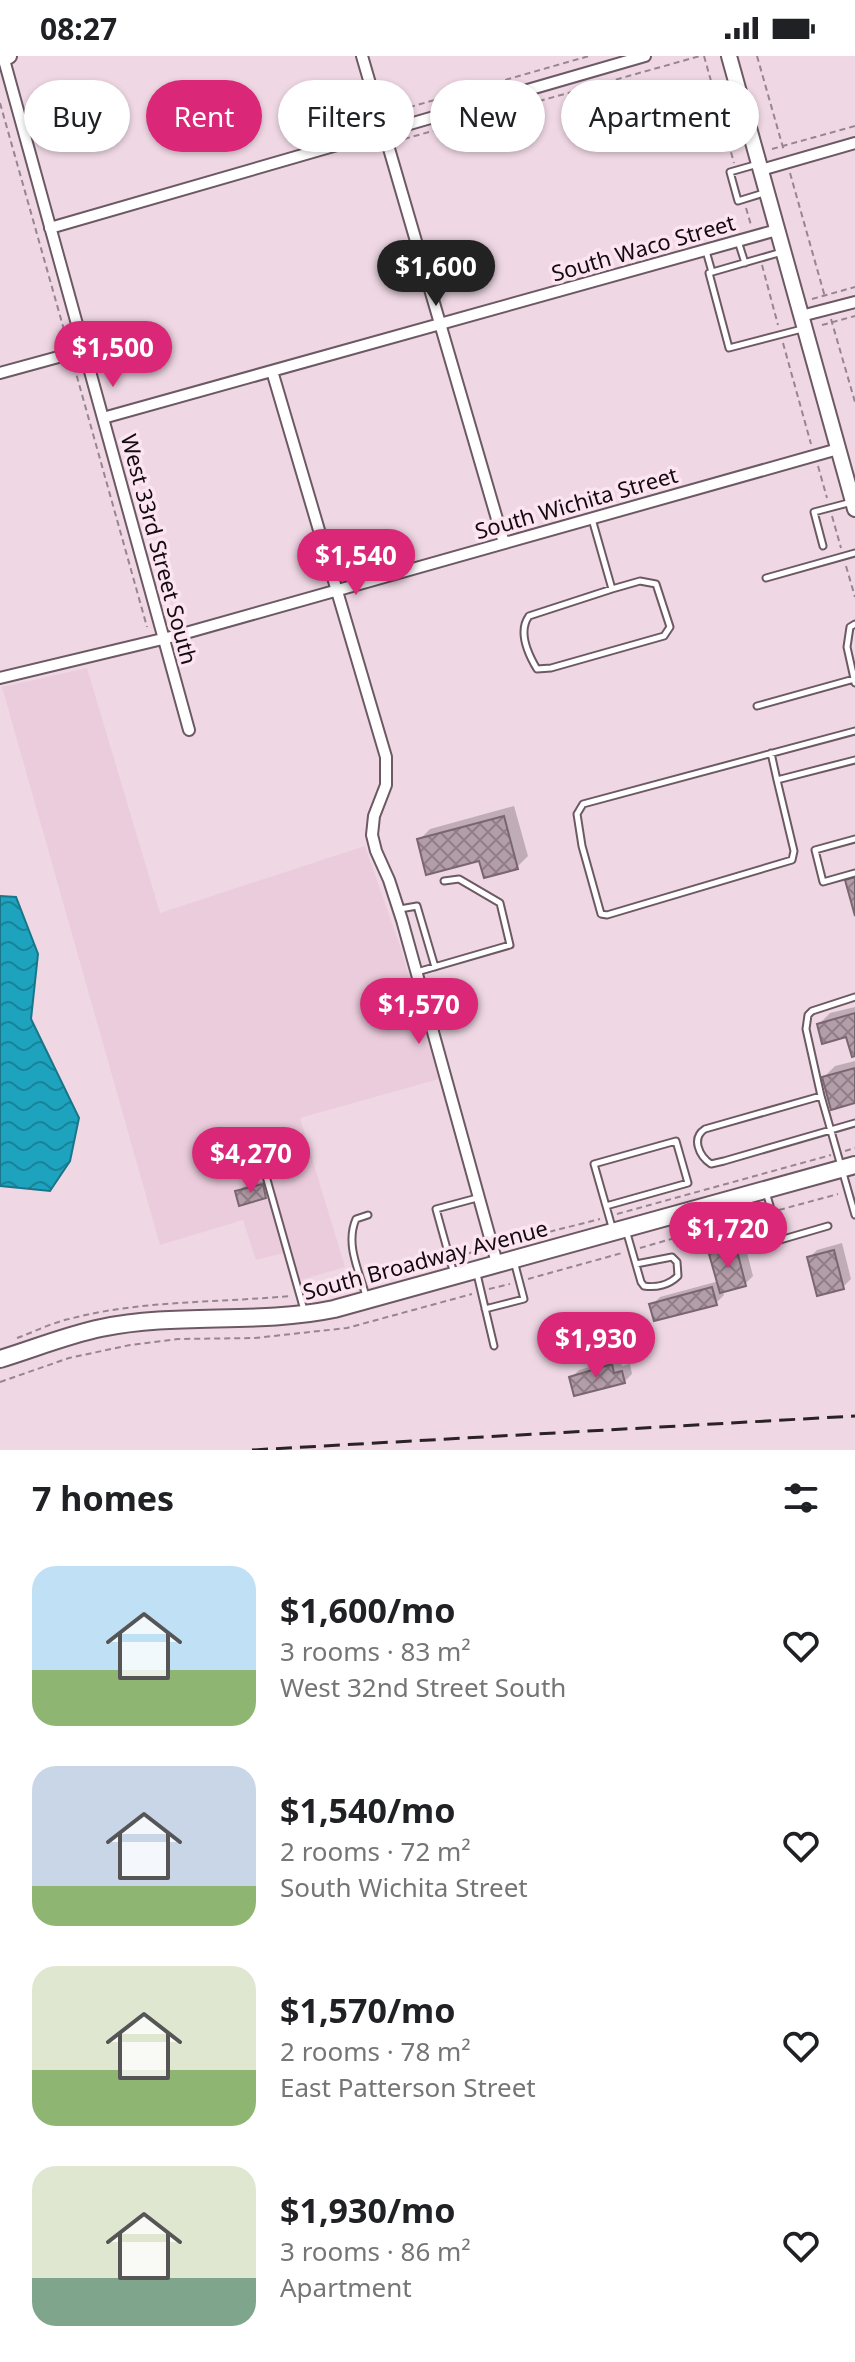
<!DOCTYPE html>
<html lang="en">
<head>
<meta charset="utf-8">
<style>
  :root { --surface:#fff; --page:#f6f6f6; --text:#202124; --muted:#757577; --accent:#db2777 }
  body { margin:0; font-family:"Noto Sans",sans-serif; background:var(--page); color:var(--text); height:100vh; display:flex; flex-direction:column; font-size:30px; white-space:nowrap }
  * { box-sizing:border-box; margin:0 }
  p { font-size:26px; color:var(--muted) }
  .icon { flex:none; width:44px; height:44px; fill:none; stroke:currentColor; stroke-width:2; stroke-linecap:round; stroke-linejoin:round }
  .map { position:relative; height:1394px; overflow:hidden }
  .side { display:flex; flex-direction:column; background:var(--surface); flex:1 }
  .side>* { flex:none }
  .hud { position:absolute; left:24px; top:24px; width:808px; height:72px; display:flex; gap:16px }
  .price { position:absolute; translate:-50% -68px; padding:0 18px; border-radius:28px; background:var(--accent); color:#fff; font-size:26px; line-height:52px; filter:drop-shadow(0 2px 4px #0008) }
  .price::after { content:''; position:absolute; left:50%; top:48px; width:24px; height:18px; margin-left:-12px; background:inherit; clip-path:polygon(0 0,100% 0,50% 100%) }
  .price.on { background:#222; color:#fff }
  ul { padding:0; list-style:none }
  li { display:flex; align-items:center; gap:24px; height:200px; padding:0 32px }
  li span { display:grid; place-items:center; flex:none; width:224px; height:160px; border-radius:24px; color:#555 }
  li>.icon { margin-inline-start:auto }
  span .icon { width:96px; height:96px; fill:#fffc; stroke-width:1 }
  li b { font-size:34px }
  h2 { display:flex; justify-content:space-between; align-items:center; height:96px; padding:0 32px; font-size:34px }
  .pill { padding:0 28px; border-radius:36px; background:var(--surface); box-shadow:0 2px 6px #0004; font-size:28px; line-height:72px }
  .pill.on { background:var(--accent); color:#fff }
  .status { display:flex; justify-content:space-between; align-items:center; height:56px; padding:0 40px; background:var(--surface); direction:ltr }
  .status svg { height:22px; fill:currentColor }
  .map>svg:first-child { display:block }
</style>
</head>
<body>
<div class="status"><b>08:27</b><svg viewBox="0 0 49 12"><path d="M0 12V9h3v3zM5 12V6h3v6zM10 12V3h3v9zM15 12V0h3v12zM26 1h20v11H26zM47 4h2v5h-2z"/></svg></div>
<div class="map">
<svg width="855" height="1394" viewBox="0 0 855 1394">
  <defs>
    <pattern id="water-waves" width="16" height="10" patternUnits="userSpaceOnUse" patternTransform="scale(2)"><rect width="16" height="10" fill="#1da3be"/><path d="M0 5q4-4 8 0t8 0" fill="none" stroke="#188399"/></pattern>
    <pattern id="building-cross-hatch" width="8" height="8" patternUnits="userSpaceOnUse" patternTransform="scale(2)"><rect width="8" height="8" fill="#b39da8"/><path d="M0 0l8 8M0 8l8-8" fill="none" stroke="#907e87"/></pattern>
  </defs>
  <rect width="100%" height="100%" fill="#efd8e4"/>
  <path fill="#ebccdc" d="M 87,612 L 160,857 L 365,790 L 401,893 L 439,1023 L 300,1062 L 345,1211 L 291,1227 L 284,1197 L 256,1204 L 243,1164 L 160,1189 L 2,631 Z"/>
  <path fill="url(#water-waves)" stroke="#1a7589" stroke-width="2" d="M 0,840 L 16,841 L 38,898 L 31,963 L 79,1062 L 70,1105 L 50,1135 L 0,1130 Z"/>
  <path fill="#0003" d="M 514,750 L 528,800 L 517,811 L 419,784 L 430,773 Z
    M 855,951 L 855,998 L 848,979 L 819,968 L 830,957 Z
    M 855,1005 L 855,1045 L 824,1021 L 835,1010 Z
    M 267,1124 L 270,1136 L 265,1140 L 238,1136 L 243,1131 Z
    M 744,1185 L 753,1220 L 745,1228 L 722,1234 L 724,1239 L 716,1247 L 652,1249 L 660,1241 L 719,1225 L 712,1199 L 720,1191 Z
    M 842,1187 L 851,1223 L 843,1231 L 809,1202 L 817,1194 Z
    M 620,1302 L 622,1310 L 630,1308 L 632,1318 L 624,1326 L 571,1322 L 579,1314 Z"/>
  <path fill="url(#building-cross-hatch)" stroke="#7a6670" stroke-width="2" d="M 504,760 L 518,813 L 484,822 L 479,805 L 426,819 L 417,783 Z
    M 855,821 L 855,860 L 845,824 Z
    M 855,957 L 855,1000 L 852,1001 L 846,981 L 822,988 L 817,968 Z
    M 855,1012 L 855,1047 L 831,1054 L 822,1021 Z
    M 263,1128 L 266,1142 L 239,1150 L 235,1135 Z
    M 736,1191 L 746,1230 L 720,1237 L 709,1198 Z
    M 834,1194 L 844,1233 L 817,1240 L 807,1201 Z
    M 712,1231 L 717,1249 L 654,1265 L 649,1248 Z
    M 612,1308 L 614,1317 L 622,1315 L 625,1327 L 574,1340 L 569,1321 Z"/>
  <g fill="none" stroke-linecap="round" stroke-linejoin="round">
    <defs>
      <path id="lane" d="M 758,108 L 730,116 L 738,145 L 764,137
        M 738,185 L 745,207
        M 706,195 L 712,216
        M 782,196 L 709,217 L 729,292 L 802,273
        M 592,463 L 612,533 L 640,525 L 656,528 L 670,571 L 664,580 L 551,612 L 537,613 C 528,598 518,575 529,560 L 612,533
        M 823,490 L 814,456 L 852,446
        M 766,522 L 855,497
        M 855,568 L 850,571 L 847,591 L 855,627
        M 757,650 L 854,623
        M 855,675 L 583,748 L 577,758 L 582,790 L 601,858 L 607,859 L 792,804 L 794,795 L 777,724 L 855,704
        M 771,697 L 777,724
        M 855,783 L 815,794 L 823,826 L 855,817
        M 400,853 L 417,850 L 435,911
        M 417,916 L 510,889 L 500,847 L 459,823 L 444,825
        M 855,941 L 812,955 L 808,959 L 806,973 L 821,1040 L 855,1159
        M 821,1040 L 705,1073 C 691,1082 699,1100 711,1108 L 724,1105 L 855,1067
        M 262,1106 L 304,1254
        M 766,1136 L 780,1184 L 828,1170
        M 606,1150 L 594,1108 L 676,1085 L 688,1127 L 606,1150 L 612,1171
        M 703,1153 L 713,1187 L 757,1175 L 748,1141
        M 626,1174 L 641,1226 L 644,1230 C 656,1232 669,1229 678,1220 L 677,1206 L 672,1201 L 636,1208
        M 454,1218 L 436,1153 L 477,1142
        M 477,1218 L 494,1290
        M 366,1240 C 359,1215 345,1188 356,1163 L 368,1159
        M 485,1253 L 524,1243 L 514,1205"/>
      <path id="street" d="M 3,0 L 189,674
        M 362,0 L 504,487
        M 761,114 L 855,87
        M 50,172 L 645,0
        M 801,260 L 855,246
        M 272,315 L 386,701 L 386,729 L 374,760 L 372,779 L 376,795 L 389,824 L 402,864 L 497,1207
        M 0,317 L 84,294
        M 103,362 L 777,174
        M 0,622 L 175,580 L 838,393"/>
      <path id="secondary" d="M 729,0 L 855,453
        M 3,2 L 9,0"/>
      <path id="primary" d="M 0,1303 C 33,1293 67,1279 101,1272 C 177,1256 257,1269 334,1253 L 855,1109"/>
    </defs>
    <use href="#lane" stroke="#6c5963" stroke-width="9"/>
    <use href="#street" stroke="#6c5963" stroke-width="14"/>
    <use href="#secondary" stroke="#6c5963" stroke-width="18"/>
    <use href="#primary" stroke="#6c5963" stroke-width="20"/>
    <path stroke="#97868f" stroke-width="2" stroke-dasharray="6 4" stroke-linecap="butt" d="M 704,0 L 734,107
      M 757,0 L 784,95
      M 0,47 L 68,288
      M 398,61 L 396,55 L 589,0
      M 404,83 L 700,0
      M 772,93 L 855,70
      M 790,117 L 825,241
      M 746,152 L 751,169
      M 762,209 L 778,269
      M 812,243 L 855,231
      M 831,263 L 855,346
      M 822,269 L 855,260
      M 783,287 L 811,388
      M 74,310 L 147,571
      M 818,410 L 827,442
      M 832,460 L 841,492
      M 846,510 L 855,541
      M 845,1095 L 855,1092
      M 779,1154 L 838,1138
      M 617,1158 L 831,1099
      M 717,1171 L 746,1163
      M 501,1188 L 600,1163
      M 640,1192 L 699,1175
      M 459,1200 L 484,1193
      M 528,1223 L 622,1197
      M 370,1225 L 441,1205
      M 489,1233 L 510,1228
      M 308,1238 L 353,1229
      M 17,1282 C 34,1276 51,1267 69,1263 C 141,1244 216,1247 290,1240
      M 0,1326 L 69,1302 L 130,1289 L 178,1283 L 255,1282 L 347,1272 L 472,1238"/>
    <use href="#lane" stroke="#fff" stroke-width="5"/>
    <use href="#street" stroke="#fff" stroke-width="10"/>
    <use href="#secondary" stroke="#fff" stroke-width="14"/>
    <use href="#primary" stroke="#fff" stroke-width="16"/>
    <path stroke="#2b2226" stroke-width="3" stroke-dasharray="16 8" stroke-linecap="butt" d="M 252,1394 L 855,1360"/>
  </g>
  <g text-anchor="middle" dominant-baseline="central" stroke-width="7" stroke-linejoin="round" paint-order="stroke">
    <g font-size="22" fill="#120a0e" stroke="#fce5f1">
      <text transform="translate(643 191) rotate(-16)">South Waco Street</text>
      <text transform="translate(576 446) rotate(-16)">South Wichita Street</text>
      <text transform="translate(160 493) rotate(75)">West 33rd Street South</text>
      <text transform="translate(425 1203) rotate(-15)">South Broadway Avenue</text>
    </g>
  </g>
</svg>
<b class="price on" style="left:436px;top:252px">$1,600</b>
<b class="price" style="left:113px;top:333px">$1,500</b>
<b class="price" style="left:356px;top:541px">$1,540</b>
<b class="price" style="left:419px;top:990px">$1,570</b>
<b class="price" style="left:251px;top:1139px">$4,270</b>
<b class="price" style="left:728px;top:1214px">$1,720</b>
<b class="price" style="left:596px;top:1324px">$1,930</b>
<div class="hud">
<a class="pill">Buy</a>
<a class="pill on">Rent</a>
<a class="pill">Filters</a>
<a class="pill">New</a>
<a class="pill">Apartment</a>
</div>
</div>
<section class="side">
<h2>7 homes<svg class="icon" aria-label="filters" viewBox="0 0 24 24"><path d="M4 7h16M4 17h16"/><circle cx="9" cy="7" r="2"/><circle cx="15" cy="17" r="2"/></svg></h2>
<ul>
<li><span style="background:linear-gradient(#bfe0f5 65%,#8fb573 0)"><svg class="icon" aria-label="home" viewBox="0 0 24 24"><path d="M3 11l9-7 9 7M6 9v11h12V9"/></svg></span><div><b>$1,600/mo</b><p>3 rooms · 83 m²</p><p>West 32nd Street South</p></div><svg class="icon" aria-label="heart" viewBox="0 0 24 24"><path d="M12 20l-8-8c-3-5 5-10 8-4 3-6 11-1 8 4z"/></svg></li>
<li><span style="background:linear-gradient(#c9d6e8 75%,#8fb573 0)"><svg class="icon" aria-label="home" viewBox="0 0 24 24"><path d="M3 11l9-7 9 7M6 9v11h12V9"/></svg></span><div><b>$1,540/mo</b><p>2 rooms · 72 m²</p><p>South Wichita Street</p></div><svg class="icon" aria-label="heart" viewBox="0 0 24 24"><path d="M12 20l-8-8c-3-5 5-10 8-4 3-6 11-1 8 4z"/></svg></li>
<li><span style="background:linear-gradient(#dfe7d0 65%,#8fb573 0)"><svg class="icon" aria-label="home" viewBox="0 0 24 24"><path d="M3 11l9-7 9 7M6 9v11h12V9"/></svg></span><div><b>$1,570/mo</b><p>2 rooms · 78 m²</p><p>East Patterson Street</p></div><svg class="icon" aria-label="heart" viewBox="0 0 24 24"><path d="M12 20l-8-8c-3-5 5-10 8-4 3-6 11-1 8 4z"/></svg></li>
<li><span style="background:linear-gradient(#dfe7d0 70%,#7fa58c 0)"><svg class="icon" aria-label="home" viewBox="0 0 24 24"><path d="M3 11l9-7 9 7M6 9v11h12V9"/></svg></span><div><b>$1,930/mo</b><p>3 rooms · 86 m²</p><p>Apartment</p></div><svg class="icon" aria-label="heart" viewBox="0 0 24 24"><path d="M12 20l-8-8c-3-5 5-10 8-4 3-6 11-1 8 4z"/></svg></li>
</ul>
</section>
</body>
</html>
